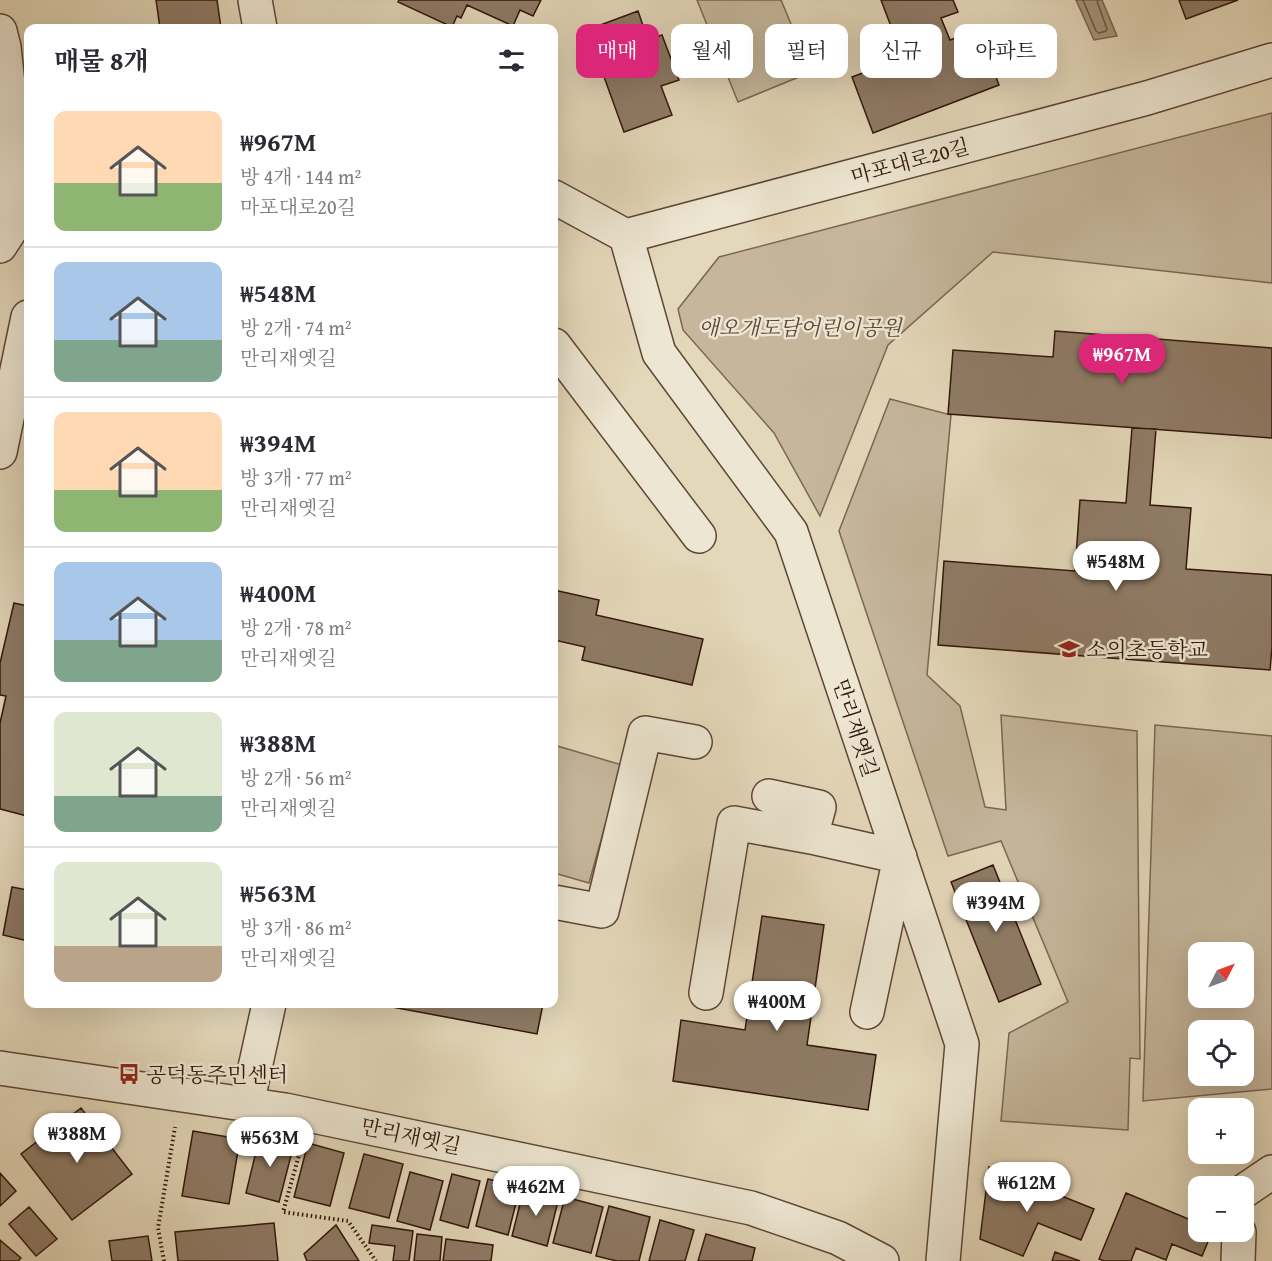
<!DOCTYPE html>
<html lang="ko">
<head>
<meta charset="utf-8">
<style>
  :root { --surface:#fff; --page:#f2f2f3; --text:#2b2b33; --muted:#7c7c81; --line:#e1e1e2; --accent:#db2777 }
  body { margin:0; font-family:"Gentium Book Plus","Noto Serif KR",serif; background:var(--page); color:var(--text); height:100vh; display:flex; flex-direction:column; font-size:22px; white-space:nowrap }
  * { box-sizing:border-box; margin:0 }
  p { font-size:20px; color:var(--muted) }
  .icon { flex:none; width:33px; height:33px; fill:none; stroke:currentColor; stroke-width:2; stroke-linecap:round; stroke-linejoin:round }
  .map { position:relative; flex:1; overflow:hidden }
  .side { position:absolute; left:24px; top:24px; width:534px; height:984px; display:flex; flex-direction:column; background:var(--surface); border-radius:12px; box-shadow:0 6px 24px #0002 }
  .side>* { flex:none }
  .banner { position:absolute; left:576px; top:24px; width:570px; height:54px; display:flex; gap:12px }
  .needle { width:39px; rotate:48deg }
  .controls { position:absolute; left:1188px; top:942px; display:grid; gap:12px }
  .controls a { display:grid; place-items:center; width:66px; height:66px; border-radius:12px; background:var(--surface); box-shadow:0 6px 24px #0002; font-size:30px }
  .price { position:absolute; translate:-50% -51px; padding:0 14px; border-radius:21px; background:#fff; color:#222; font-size:20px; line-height:39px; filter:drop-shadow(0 2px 3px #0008) }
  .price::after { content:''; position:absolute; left:50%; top:36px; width:18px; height:14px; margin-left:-9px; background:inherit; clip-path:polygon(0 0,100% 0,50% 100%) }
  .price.active { background:var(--accent); color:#fff }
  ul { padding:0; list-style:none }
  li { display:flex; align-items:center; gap:18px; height:150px; padding:0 30px }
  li+li { border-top:2px solid var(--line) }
  li span { display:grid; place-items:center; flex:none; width:168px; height:120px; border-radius:12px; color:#555 }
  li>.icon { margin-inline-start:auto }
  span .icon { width:72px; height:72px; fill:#fffc; stroke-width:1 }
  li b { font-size:26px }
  h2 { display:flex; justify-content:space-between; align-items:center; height:72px; padding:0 30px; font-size:26px }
  .pill { padding:0 21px; border-radius:12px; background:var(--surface); box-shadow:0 6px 24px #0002; font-size:21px; line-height:54px }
  .pill.active { background:var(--accent); color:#fff }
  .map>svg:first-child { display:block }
</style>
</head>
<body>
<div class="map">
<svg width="1272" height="1261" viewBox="0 0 1272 1261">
  <rect width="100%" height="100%" fill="#e4d8ba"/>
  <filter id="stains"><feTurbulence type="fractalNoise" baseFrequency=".00333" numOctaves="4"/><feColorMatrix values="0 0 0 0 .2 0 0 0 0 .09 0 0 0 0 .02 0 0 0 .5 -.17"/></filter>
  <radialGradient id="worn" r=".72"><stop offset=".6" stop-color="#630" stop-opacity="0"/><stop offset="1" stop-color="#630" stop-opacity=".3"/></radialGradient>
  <path fill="#c6b79c" stroke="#7c6654" stroke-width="1.5" fill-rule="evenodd" d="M 697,0 L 781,0 L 811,72 L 738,102 Z
    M 1272,113 L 1272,283 L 993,252 L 888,345 L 820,516 L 774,433 L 683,330 L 678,309 L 719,257 Z
    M 890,399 L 951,415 L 927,675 L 960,706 L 985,807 L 1006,810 L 1001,715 L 1137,731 L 1140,1059 L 1130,1058 L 1128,1130 L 1001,1121 L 1009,1033 L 1068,1002 L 1001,841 L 948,856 L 839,531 Z
    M 1155,725 L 1272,736 L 1272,1089 L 1143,1101 ZM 1244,952 L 1244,998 L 1198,998 L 1198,952 ZM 1198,1030 L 1244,1030 L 1244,1076 L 1198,1076 Z
    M 554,745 L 622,765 L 589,883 L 554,873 Z"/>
  <path fill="#a7967e" stroke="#786350" stroke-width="1.5" d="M 1076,0 L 1102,0 L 1117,36 L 1094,40 Z"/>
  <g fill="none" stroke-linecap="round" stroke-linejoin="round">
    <path stroke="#6c5644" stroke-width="1.5" d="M 1083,0 L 1096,31 L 1099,33 L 1106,31 L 1107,29 L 1098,4 L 1097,0"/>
  </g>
  <path fill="#8f7b66" stroke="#32160b" stroke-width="1.5" d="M 156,0 L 217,0 L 221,28 L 160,28 Z
    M 399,0 L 541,0 L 533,16 L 520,10 L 513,26 L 467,5 L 461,18 L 457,16 L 452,27 L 398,2 Z
    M 881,0 L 953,0 L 958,12 L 941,18 L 950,40 L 969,33 L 981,65 L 990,61 L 999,85 L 873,133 L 852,77 L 903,58 Z
    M 1179,0 L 1238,0 L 1186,19 Z
    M 638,11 L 648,40 L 662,35 L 679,80 L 661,86 L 672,115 L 624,132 L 587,30 Z
    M 1055,331 L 1272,348 L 1272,438 L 948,414 L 953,350 L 1053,357 Z
    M 1132,428 L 1156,429 L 1150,505 L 1191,508 L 1186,569 L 1272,575 L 1272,647 L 1270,670 L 938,645 L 944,561 L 1075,571 L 1080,500 L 1126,503 Z
    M 554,590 L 599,600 L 596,615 L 703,639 L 692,685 L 582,660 L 585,647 L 554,640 Z
    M 14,603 L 28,606 L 27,816 L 0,809 L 0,723 L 6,696 L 0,695 L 0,663 Z
    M 993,865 L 1041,984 L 999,1002 L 951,882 Z
    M 12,887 L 28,890 L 28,941 L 3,935 Z
    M 762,916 L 824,925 L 807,1045 L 876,1055 L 868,1110 L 673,1081 L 681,1020 L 745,1030 Z
    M 376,1004 L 543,1004 L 537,1034 Z
    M 81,1108 L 132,1174 L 72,1220 L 21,1154 Z
    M 193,1131 L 240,1139 L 229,1204 L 182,1196 Z
    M 260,1135 L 294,1144 L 279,1202 L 246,1193 Z
    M 308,1143 L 344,1153 L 330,1206 L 294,1197 Z
    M 364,1154 L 403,1164 L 389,1218 L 349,1208 Z
    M 989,1167 L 1094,1209 L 1081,1240 L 1038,1223 L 1023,1256 L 980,1239 Z
    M 410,1172 L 443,1181 L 430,1230 L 397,1221 Z
    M 0,1173 L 16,1191 L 0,1206 Z
    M 452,1174 L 480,1181 L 468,1228 L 440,1220 Z
    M 488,1179 L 520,1187 L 508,1235 L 476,1226 Z
    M 524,1188 L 559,1197 L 547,1246 L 512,1236 Z
    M 1126,1193 L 1198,1223 L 1198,1232 L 1212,1232 L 1202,1256 L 1172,1244 L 1166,1260 L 1136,1248 L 1131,1261 L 1104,1261 L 1099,1259 Z
    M 565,1197 L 603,1207 L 591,1253 L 553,1243 Z
    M 609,1206 L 650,1217 L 639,1261 L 617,1261 L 596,1256 Z
    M 29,1207 L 57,1239 L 36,1256 L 9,1224 Z
    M 660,1220 L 694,1230 L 685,1261 L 649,1261 Z
    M 274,1223 L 278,1261 L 178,1261 L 175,1232 Z
    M 336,1225 L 359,1261 L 307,1261 L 304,1254 Z
    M 372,1225 L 413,1231 L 409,1261 L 393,1261 L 395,1246 L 369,1243 Z
    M 417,1234 L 442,1237 L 440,1261 L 414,1261 Z
    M 706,1234 L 755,1248 L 752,1261 L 698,1261 Z
    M 148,1236 L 152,1261 L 112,1261 L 109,1241 Z
    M 446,1239 L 493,1245 L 491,1261 L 443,1261 Z
    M 0,1240 L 21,1258 L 18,1261 L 0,1261 Z
    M 1055,1252 L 1080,1261 L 1052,1261 Z"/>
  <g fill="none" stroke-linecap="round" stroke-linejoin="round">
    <defs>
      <path id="minor" d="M 255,0 L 260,28
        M 0,31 L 4,47 L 12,121 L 13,226 L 0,246
        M 554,197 L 626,236 L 1147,98 L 1272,60
        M 626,236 L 659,353 L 791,532 L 962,1044 L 943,1261
        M 554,345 L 699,536
        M 0,452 L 28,317
        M 769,796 L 819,807 L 811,837 L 900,857 L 867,1012
        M 554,902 L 602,911 L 645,733 L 695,742
        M 706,993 L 734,823 L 811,837
        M 0,1068 L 285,1110 L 751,1208 L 838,1238 L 882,1261
        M 247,1104 L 269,1004
        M 1244,1191 L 1272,1172
        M 1238,1261 L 1239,1232"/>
    </defs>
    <use href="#minor" stroke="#5e4637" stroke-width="36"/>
    <path stroke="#32160b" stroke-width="4" stroke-dasharray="1.5 3" stroke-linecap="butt" d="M 301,1148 L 283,1212 L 348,1221 L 376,1261
      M 164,1261 L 158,1228 L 175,1127"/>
    <use href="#minor" stroke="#ede6d2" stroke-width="33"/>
  </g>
  <defs>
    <symbol id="school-bare" viewBox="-9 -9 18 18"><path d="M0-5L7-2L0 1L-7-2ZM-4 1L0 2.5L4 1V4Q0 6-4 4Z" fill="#8f2418" stroke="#ede6d2" stroke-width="2.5" paint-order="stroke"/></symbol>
    <symbol id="bus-bare" viewBox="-9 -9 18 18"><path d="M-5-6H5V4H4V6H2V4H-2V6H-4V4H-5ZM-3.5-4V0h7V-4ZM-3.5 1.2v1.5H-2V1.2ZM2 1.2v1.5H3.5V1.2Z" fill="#8f2418" stroke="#ede6d2" stroke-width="2.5" paint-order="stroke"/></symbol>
  </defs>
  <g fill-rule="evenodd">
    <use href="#school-bare" x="1054" y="634" width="30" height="30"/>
    <use href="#bus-bare" x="114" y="1059" width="30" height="30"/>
  </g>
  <g text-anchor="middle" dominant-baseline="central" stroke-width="5" stroke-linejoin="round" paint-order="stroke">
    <g font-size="21" fill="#32160b" stroke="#ede6d2">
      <text transform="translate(910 161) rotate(-15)">마포대로20길</text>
      <text transform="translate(856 728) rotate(72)">만리재옛길</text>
      <text transform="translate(411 1136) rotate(12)">만리재옛길</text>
    </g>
    <g font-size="21" font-style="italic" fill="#5e4636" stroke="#ede6d2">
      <text x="800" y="327">애오개도담어린이공원</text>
    </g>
    <g font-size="21" fill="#32160b" stroke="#ede6d2" text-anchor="start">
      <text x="1086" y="649">소의초등학교</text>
      <text x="146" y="1074">공덕동주민센터</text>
    </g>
  </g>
  <rect width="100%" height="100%" filter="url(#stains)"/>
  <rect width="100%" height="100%" fill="url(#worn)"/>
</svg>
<div class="controls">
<a><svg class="needle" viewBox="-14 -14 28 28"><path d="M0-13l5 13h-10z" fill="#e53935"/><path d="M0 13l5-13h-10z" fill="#7c7c81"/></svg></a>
<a><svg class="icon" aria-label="locate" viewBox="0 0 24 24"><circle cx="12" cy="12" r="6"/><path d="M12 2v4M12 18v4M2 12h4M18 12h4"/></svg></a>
<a>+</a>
<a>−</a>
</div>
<b class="price active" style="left:1122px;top:385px">₩967M</b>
<b class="price" style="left:1116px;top:592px">₩548M</b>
<b class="price" style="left:996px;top:933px">₩394M</b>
<b class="price" style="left:777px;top:1032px">₩400M</b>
<b class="price" style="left:77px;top:1164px">₩388M</b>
<b class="price" style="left:270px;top:1168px">₩563M</b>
<b class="price" style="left:1027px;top:1213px">₩612M</b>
<b class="price" style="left:536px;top:1217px">₩462M</b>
<div class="banner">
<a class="pill active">매매</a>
<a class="pill">월세</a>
<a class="pill">필터</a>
<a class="pill">신규</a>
<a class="pill">아파트</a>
</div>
<section class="side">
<h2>매물 8개<svg class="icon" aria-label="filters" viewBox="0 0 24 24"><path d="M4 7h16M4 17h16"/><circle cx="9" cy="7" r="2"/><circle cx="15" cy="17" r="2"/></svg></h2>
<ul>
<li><span style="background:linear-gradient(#ffd9b3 60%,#8fb573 0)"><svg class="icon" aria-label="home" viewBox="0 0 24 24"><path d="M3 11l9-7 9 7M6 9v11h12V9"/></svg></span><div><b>₩967M</b><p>방 4개 · 144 m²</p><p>마포대로20길</p></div></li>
<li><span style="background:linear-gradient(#a9c7e8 65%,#7fa58c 0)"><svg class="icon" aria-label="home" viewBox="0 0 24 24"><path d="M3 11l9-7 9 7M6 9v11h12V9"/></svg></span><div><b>₩548M</b><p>방 2개 · 74 m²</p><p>만리재옛길</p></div></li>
<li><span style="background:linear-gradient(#ffd9b3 65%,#8fb573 0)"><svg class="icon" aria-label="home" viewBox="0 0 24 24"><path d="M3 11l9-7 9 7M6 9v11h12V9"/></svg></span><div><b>₩394M</b><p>방 3개 · 77 m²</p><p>만리재옛길</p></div></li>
<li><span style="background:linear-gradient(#a9c7e8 65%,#7fa58c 0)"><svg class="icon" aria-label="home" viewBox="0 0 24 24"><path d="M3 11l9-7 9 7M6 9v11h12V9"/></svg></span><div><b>₩400M</b><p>방 2개 · 78 m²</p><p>만리재옛길</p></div></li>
<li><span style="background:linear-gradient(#dfe7d0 70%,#7fa58c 0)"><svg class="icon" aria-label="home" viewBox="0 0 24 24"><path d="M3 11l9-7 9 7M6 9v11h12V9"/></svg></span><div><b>₩388M</b><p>방 2개 · 56 m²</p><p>만리재옛길</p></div></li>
<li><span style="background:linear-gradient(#dfe7d0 70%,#b9a48a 0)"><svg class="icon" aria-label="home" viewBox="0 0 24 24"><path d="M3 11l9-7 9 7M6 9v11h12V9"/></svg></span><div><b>₩563M</b><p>방 3개 · 86 m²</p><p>만리재옛길</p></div></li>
</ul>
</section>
</div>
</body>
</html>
